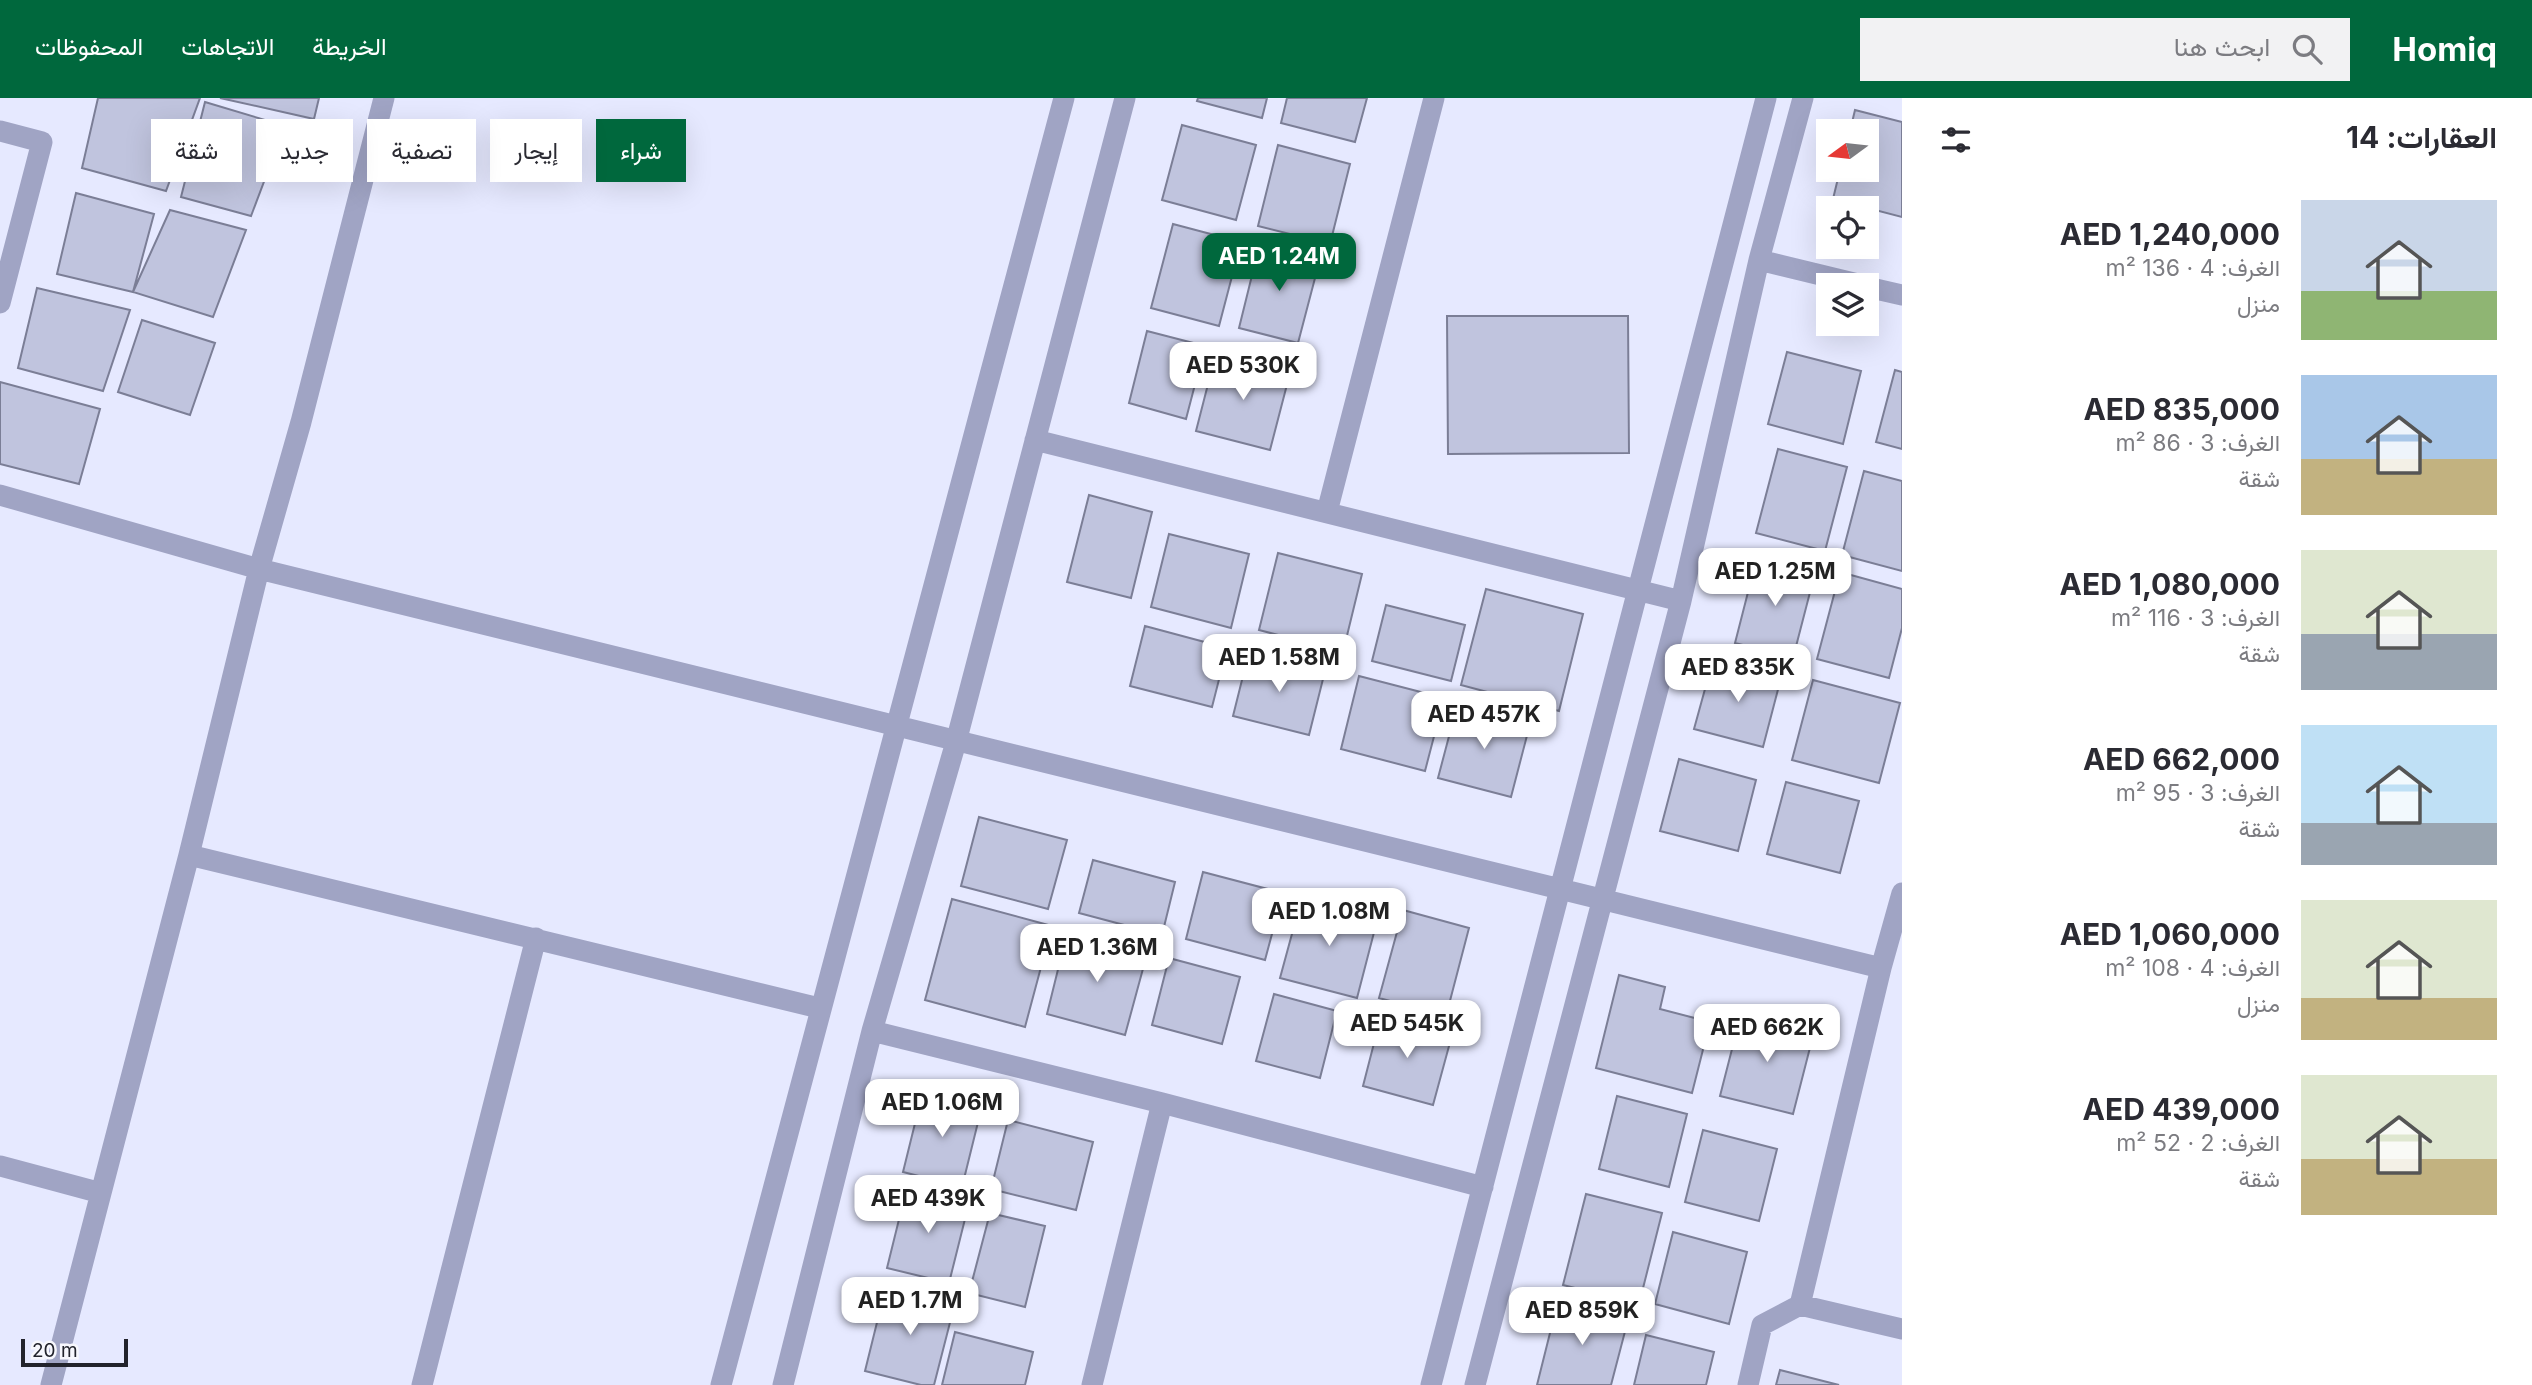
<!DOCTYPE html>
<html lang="ar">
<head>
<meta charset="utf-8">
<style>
  :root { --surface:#fff; --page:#f2f2f3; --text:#2b2b33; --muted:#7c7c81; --accent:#00683d }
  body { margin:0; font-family:Inter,Vazirmatn,sans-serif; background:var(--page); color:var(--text); direction:rtl; height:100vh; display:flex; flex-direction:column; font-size:26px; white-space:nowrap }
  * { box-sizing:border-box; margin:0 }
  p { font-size:23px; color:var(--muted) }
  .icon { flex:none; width:38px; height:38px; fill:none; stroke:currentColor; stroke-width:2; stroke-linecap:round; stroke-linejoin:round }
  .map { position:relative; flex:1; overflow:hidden; direction:ltr }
  .panel { display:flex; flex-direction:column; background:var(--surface); width:630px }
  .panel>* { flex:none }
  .hud { position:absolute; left:21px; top:21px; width:665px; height:63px; direction:rtl; display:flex; gap:14px }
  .needle { width:46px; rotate:255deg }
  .fabs { position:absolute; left:1816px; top:21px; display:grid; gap:14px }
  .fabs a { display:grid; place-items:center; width:63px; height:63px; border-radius:0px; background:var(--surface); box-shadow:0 7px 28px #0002; font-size:35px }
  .scale { position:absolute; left:21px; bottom:18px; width:107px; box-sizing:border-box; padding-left:7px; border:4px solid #22232c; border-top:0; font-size:19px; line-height:24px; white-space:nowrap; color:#22232c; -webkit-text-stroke:5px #f7f7fd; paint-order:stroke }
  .price { position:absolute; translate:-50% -60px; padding:0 16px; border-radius:14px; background:#fff; color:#222; font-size:23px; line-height:46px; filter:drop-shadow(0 2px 4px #0008) }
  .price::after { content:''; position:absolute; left:50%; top:42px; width:21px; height:16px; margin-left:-10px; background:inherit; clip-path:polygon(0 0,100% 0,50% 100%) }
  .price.current { background:var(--accent); color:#fff }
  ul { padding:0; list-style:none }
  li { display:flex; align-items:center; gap:21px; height:175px; padding:0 35px }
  li span { display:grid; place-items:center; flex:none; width:196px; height:140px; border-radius:0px; color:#555 }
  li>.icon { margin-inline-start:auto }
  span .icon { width:84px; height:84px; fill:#fffc; stroke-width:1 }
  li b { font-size:30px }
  h2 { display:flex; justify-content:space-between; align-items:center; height:84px; padding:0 35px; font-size:30px }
  .chip { padding:0 24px; border-radius:0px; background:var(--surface); box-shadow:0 7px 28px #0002; font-size:24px; line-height:63px }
  .chip.current { background:var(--accent); color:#fff }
  header { display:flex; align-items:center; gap:42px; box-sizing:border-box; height:98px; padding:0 35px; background:var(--accent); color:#fff }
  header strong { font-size:33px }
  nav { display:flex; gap:38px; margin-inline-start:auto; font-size:24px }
  .search { width:490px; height:63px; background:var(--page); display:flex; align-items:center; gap:18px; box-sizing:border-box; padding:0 24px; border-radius:0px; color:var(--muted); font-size:26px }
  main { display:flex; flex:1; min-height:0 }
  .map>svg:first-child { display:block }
</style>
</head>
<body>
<header>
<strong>Homiq</strong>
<div class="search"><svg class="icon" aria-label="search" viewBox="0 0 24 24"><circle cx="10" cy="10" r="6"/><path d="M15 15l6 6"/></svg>ابحث هنا</div>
<nav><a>الخريطة</a><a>الاتجاهات</a><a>المحفوظات</a></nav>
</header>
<main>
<section class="panel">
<h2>العقارات: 14<svg class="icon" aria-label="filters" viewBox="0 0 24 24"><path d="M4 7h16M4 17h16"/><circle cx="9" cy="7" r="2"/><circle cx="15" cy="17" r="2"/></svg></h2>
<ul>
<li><span style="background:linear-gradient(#c9d6e8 65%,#8fb573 0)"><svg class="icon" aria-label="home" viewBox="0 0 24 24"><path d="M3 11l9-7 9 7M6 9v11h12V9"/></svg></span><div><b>AED 1,240,000</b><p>الغرف: 4 · 136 m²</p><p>منزل</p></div></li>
<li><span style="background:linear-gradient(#a9c7e8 60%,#c2b280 0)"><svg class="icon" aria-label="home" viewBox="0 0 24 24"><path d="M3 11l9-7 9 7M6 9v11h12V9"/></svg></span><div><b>AED 835,000</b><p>الغرف: 3 · 86 m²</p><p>شقة</p></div></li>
<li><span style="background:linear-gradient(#dfe7d0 60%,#9aa5b1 0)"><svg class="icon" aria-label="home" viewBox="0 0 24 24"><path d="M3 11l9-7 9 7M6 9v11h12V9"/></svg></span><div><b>AED 1,080,000</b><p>الغرف: 3 · 116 m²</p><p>شقة</p></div></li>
<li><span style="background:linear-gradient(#bfe0f5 70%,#9aa5b1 0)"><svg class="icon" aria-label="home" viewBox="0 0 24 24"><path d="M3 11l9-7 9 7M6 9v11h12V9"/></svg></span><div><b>AED 662,000</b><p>الغرف: 3 · 95 m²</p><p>شقة</p></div></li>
<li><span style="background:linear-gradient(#dfe7d0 70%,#c2b280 0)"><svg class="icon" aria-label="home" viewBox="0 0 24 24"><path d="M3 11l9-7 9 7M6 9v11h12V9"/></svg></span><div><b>AED 1,060,000</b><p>الغرف: 4 · 108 m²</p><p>منزل</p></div></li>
<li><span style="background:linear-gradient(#dfe7d0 60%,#c2b280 0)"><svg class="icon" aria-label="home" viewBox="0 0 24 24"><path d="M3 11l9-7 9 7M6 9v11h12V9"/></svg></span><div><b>AED 439,000</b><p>الغرف: 2 · 52 m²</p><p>شقة</p></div></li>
</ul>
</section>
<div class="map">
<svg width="1902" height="1287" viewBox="0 0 1902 1287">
  <rect width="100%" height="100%" fill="#e6e9ff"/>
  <path fill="#c0c4de" stroke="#7b7e96" stroke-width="2" d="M 98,0 L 200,0 L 166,93 L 82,70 Z
    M 220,0 L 319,0 L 314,21 Z
    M 1198,0 L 1267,0 L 1262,20 L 1197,3 Z
    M 1287,0 L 1367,0 L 1355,44 L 1281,25 Z
    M 205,4 L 285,28 L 251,118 L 181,99 Z
    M 1855,12 L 1902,24 L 1902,119 L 1833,101 L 1840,72 L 1867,72 L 1867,33 L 1850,33 Z
    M 1182,27 L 1256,47 L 1236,122 L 1162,102 Z
    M 1278,47 L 1350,66 L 1330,146 L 1258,128 Z
    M 76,95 L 154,116 L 133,194 L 57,176 Z
    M 170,112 L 246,132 L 213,219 L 133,194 Z
    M 1173,126 L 1241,144 L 1219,228 L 1151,210 Z
    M 1260,145 L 1320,161 L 1298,245 L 1239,230 Z
    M 37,190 L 130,212 L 103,293 L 18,270 Z
    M 1447,218 L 1628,218 L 1629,355 L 1448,356 Z
    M 142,222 L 215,245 L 190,317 L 118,294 Z
    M 1147,233 L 1205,248 L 1186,321 L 1129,305 Z
    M 1787,254 L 1861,273 L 1843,346 L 1768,326 Z
    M 1216,255 L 1290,275 L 1270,352 L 1196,333 Z
    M 1895,272 L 1902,274 L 1902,351 L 1876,344 Z
    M 0,284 L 100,311 L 79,386 L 0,366 Z
    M 1778,351 L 1847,369 L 1825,453 L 1756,435 Z
    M 1864,373 L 1902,383 L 1902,473 L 1842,457 Z
    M 1089,397 L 1152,414 L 1131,500 L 1067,484 Z
    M 1169,436 L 1249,456 L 1231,530 L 1151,509 Z
    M 1278,455 L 1362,476 L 1343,554 L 1259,532 Z
    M 1757,459 L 1815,475 L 1793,560 L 1735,545 Z
    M 1840,474 L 1902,491 L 1902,530 L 1889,580 L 1817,561 Z
    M 1486,491 L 1583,516 L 1559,613 L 1461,587 Z
    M 1386,507 L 1465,527 L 1451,583 L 1372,563 Z
    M 1145,528 L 1227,550 L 1212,609 L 1130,588 Z
    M 1249,554 L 1325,573 L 1309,637 L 1233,618 Z
    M 1713,562 L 1781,580 L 1763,649 L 1694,631 Z
    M 1359,578 L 1444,600 L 1425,673 L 1341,651 Z
    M 1813,582 L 1900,605 L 1879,685 L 1792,662 Z
    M 1457,608 L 1530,626 L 1511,699 L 1438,680 Z
    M 1679,661 L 1756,682 L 1738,753 L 1660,733 Z
    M 1786,684 L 1859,703 L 1840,775 L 1767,756 Z
    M 979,719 L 1067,742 L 1048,811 L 961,788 Z
    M 1093,762 L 1175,784 L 1162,837 L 1079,815 Z
    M 1203,774 L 1283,795 L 1265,862 L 1186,841 Z
    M 1302,799 L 1378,819 L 1357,900 L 1280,880 Z
    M 952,801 L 1052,828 L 1025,929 L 925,902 Z
    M 1403,812 L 1469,830 L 1446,918 L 1379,900 Z
    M 1067,835 L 1147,856 L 1125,937 L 1047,916 Z
    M 1169,860 L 1240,879 L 1222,946 L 1152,927 Z
    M 1619,877 L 1665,889 L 1660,911 L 1710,924 L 1692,995 L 1596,970 Z
    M 1274,896 L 1337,913 L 1320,980 L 1256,963 Z
    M 1741,916 L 1814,934 L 1793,1016 L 1720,998 Z
    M 1381,918 L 1452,937 L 1433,1007 L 1363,988 Z
    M 923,993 L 982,1008 L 962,1089 L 903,1074 Z
    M 1617,998 L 1687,1016 L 1669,1089 L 1599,1071 Z
    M 1008,1022 L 1093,1044 L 1076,1112 L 991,1091 Z
    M 1703,1032 L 1777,1051 L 1759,1123 L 1685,1104 Z
    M 907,1089 L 969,1105 L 949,1185 L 887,1170 Z
    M 1586,1096 L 1662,1115 L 1639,1206 L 1563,1187 Z
    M 990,1115 L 1045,1128 L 1025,1209 L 969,1195 Z
    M 1673,1134 L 1747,1154 L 1729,1226 L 1655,1206 Z
    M 886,1188 L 955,1205 L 934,1287 L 921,1287 L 865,1273 Z
    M 1558,1203 L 1628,1222 L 1611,1287 L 1537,1287 Z
    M 955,1234 L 1033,1254 L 1025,1287 L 942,1287 Z
    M 1646,1237 L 1714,1254 L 1706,1287 L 1634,1287 Z
    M 1780,1272 L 1839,1287 L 1776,1287 Z"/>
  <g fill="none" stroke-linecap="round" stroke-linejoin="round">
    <path stroke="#a0a4c4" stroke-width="21" d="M 0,33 L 42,44 L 0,205
      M 1759,162 L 1862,187
      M 1867,189 L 1902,197
      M 1035,342 L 1681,503
      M 0,397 L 259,471 L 1881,870
      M 1327,414 L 1434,0
      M 189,757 L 819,910
      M 1902,795 L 1881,870 L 1800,1207 L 1902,1231
      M 872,933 L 1162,1005 L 1483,1089
      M 0,1068 L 101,1095
      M 51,1287 L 189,757 L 259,471 L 301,324 L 384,0
      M 422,1287 L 536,840
      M 721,1287 C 833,857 950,429 1064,0
      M 783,1287 L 872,933 L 956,644 L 1125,0
      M 1092,1287 L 1162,1005
      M 1431,1287 L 1766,0
      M 1475,1287 L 1681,503 L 1759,162 L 1803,0
      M 1748,1287 L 1762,1227 L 1800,1207"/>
  </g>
</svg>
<div class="fabs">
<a><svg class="needle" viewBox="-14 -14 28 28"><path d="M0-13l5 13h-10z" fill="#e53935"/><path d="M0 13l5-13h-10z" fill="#7c7c81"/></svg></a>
<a><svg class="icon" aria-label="locate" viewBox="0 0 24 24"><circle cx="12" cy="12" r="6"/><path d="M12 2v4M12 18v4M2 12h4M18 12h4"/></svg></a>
<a><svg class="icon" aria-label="layers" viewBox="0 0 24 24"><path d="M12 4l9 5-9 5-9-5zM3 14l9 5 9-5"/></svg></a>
</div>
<div class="scale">20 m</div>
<b class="price current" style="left:1279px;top:195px">AED 1.24M</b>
<b class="price" style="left:1243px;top:304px">AED 530K</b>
<b class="price" style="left:1775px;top:510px">AED 1.25M</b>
<b class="price" style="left:1279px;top:596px">AED 1.58M</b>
<b class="price" style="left:1738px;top:606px">AED 835K</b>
<b class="price" style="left:1484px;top:653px">AED 457K</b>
<b class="price" style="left:1329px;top:850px">AED 1.08M</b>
<b class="price" style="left:1097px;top:886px">AED 1.36M</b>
<b class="price" style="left:1407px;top:962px">AED 545K</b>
<b class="price" style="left:1767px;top:966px">AED 662K</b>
<b class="price" style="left:942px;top:1041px">AED 1.06M</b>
<b class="price" style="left:928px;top:1137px">AED 439K</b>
<b class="price" style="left:910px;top:1239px">AED 1.7M</b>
<b class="price" style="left:1582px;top:1249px">AED 859K</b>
<div class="hud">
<a class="chip current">شراء</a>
<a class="chip">إيجار</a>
<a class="chip">تصفية</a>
<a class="chip">جديد</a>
<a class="chip">شقة</a>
</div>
</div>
</main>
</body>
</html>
